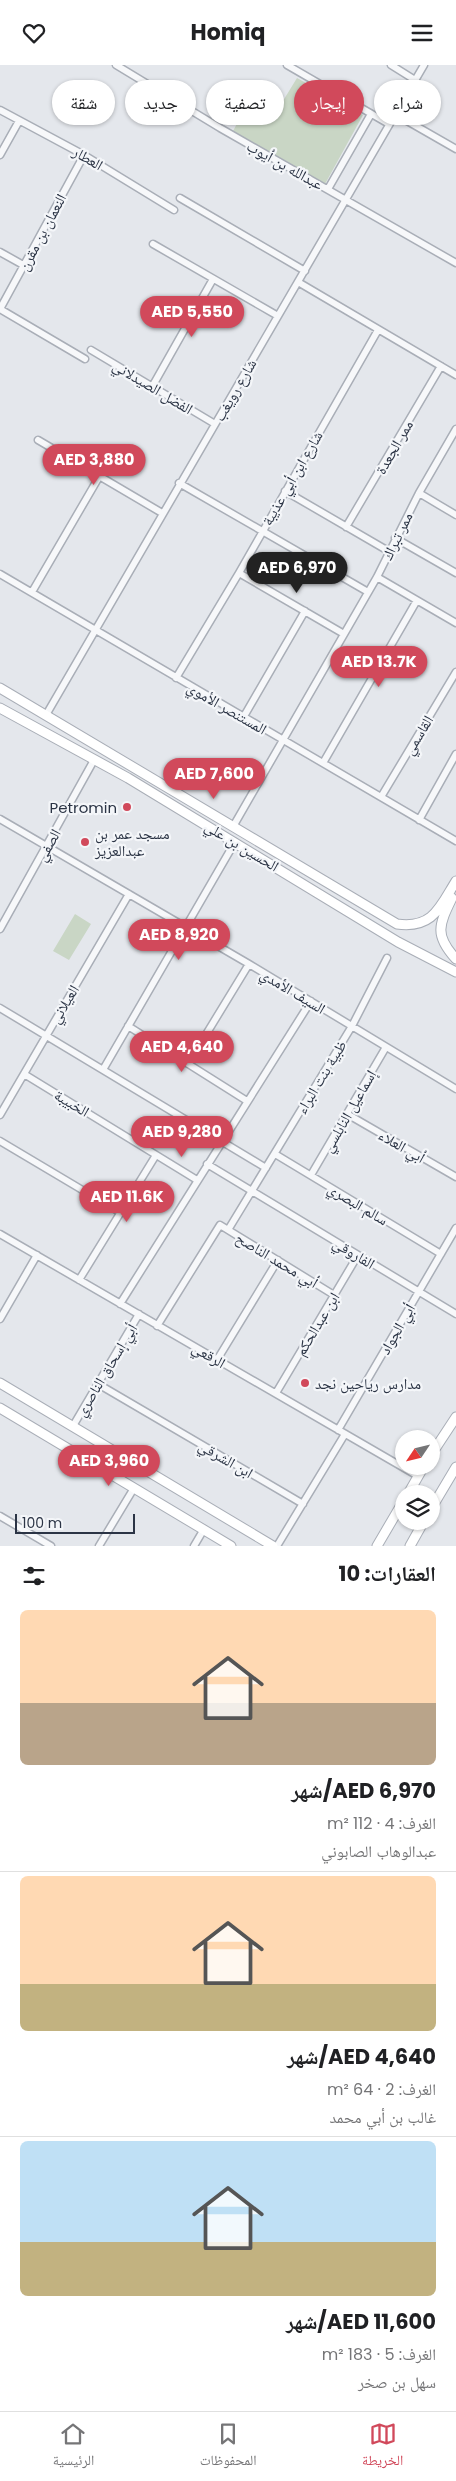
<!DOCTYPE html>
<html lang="ar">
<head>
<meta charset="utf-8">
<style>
  :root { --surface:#fff; --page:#f2f2f2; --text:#202124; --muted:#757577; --line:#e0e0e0; --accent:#d1495b }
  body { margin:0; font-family:Poppins,"Noto Naskh Arabic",sans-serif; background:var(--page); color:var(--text); direction:rtl; height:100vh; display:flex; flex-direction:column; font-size:19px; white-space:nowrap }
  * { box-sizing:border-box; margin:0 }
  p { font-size:16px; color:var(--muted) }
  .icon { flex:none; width:28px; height:28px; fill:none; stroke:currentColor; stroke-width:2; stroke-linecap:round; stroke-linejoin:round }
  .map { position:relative; height:1481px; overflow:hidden; direction:ltr }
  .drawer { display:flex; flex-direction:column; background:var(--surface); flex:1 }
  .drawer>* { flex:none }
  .banner { position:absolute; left:15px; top:15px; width:426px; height:45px; direction:rtl; display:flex; gap:10px }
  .needle { width:32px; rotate:235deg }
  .fabs { position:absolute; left:395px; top:1365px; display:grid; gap:10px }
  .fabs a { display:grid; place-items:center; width:45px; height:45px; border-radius:50%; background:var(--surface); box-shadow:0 1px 4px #0004; font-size:25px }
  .scale { position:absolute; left:15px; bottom:12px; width:120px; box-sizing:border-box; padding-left:5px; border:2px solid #2b3445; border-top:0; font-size:14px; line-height:18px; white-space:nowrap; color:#2b3445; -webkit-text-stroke:4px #f4f6f9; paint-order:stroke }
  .price { position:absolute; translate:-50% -42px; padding:0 11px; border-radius:18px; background:var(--accent); color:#fff; font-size:16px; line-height:32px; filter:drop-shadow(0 1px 2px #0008) }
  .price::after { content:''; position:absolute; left:50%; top:30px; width:15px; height:11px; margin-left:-8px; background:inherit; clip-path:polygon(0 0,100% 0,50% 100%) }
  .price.active { background:#222; color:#fff }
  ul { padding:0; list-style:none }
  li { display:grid; align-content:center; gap:10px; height:265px; padding:0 20px }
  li+li { border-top:1px solid var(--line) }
  li span { display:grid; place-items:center; height:155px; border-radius:8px; color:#555 }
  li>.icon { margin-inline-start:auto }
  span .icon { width:90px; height:90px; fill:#fffc; stroke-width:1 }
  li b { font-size:21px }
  h2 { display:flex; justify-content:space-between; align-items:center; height:60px; padding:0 20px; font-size:21px }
  .tag { padding:0 18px; border-radius:22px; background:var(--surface); box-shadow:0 1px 4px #0004; font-size:18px; line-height:45px }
  .tag.active { background:var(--accent); color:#fff }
  header { display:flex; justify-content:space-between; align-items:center; height:65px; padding:0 20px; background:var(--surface); font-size:22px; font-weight:700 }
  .tab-bar { display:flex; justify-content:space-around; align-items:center; height:70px; border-top:1px solid var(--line); background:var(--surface); font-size:14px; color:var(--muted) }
  .tab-bar a { display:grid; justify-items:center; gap:2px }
  .tab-bar .active { color:var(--accent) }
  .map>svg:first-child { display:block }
</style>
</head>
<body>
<header><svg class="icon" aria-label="menu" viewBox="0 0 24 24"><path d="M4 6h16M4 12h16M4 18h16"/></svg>Homiq<svg class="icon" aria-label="heart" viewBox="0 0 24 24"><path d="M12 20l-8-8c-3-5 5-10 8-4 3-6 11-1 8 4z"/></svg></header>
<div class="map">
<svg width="456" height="1481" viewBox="0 0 456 1481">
  <rect width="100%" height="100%" fill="#e4e7ec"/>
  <path fill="#c9d6c5" d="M 297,13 L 363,50 L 325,119 L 233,66 L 253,29 L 278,44 Z
    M 75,849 L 91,859 L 69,895 L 53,886 Z"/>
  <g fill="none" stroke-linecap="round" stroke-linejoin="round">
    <defs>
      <path id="street" d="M 116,0 L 220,63 L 456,198
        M 287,0 L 389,59
        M 391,0 L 415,15
        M 0,45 L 84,90 L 174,145
        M 395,49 L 456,84
        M 0,90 L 19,56
        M 328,124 L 371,49
        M 180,133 L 305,206
        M 153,179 L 278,251
        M 0,187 L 25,201
        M 298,217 L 456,310
        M 0,244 L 84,90
        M 0,244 L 85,294
        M 91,285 L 215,359
        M 152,322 L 213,214
        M 38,375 L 162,448
        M 179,418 L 368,527
        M 285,426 L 390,487
        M 419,428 L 456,450
        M 346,462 L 441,301
        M 395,473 L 456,508
        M 239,508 L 344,569
        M 0,509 L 456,776
        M 377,512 L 456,558
        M 32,527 L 99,412
        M 176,613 L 239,508 L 378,265
        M 46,650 L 424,0
        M 243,653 L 305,546
        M 323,698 L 416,537
        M 381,732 L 456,607
        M 0,754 L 249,899 L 456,1024
        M 419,755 L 456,689
        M 234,760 L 377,512 L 419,428 L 456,364
        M 0,864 L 94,695
        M 0,943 L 266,1103
        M 128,961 L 247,1036
        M 188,999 L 249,899
        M 104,1003 L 235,777
        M 24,1009 L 197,1115
        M 347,1049 L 456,1112
        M 0,1050 L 129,829
        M 0,1076 L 121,1148
        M 275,1089 L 441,1189
        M 207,1099 L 456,1249
        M 311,1110 L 386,982
        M 228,1165 L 352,961 L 387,893
        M 0,1169 L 418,1411
        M 79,1215 L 156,1090
        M 120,1239 L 311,936
        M 0,1254 L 37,1190
        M 157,1261 L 220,1160 L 334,1230
        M 217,1295 L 278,1195
        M 98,1319 L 303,1439
        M 276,1328 L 358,1190
        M 73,1361 L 139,1249
        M 338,1365 L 456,1163
        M 0,1451 L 51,1481
        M 99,1481 L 134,1423
        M 194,1481 L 204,1464
        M 277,1481 L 345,1369"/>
      <path id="secondary" d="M 0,623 L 397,859 C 433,864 440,842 456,816
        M 0,643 L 128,713 L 398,877 L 456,907
        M 452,833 C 439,860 434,870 456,894
        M 0,1318 L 273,1481
        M 0,1343 L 231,1481
        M 431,1390 L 456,1352
        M 408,1429 L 424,1401
        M 431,1444 L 456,1402
        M 377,1481 L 404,1435
        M 410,1481 L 424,1456"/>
    </defs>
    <use href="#street" stroke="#a9aeb7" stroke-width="9"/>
    <use href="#secondary" stroke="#a9aeb7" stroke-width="11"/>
    <use href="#street" stroke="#f7f8fa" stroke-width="6"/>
    <use href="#secondary" stroke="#fff" stroke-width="9"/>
  </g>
  <g fill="#d1495b" stroke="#f4f6f9" stroke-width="2">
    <circle cx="127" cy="742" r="5"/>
    <circle cx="85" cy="777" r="5"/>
    <circle cx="305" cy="1318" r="5"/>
  </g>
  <g text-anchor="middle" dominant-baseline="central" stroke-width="4.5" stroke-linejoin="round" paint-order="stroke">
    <g font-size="15" fill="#2b3445" stroke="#f4f6f9">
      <text transform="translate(88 93) rotate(30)">العطار</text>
      <text transform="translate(285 100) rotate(29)">عبدالله بن أيوب</text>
      <text transform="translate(42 167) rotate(-62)">النعمان بن مقرن</text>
      <text transform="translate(153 322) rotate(31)">الفضل الصيدلاني</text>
      <text transform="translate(235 325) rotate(-60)">شارع رويغب</text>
      <text transform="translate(394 382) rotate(-60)">ممر الجعدة</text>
      <text transform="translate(292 413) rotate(-60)">شارع ابن أبي عذيبة</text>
      <text transform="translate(397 471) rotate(-64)">ممر تبراك</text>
      <text transform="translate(227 643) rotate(30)">المستنصر الأموي</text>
      <text transform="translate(418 670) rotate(-59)">القاسمي</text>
      <text transform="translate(48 780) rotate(-61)">الصفي</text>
      <text transform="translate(242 781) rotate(31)">الحسين بن علي</text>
      <text transform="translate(293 926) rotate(31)">السيف الأمدي</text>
      <text transform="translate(64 939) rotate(-59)">العيلاني</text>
      <text transform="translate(321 1012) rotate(-59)">ظبية بنت البراء</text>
      <text transform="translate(72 1038) rotate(31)">الخبيبة</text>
      <text transform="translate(349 1046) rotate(-60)">إسماعيل النابلسي</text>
      <text transform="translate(402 1081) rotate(30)">أبي العلاء</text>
      <text transform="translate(358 1139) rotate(31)">سالم البصري</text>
      <text transform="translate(354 1188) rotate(31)">الفاروقي</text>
      <text transform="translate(277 1195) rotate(31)">أبي محمد الناصح</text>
      <text transform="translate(317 1259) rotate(-59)">ابن عبدالحكم</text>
      <text transform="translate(397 1264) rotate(-60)">أبي الجواد</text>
      <text transform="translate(209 1290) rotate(30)">الرقعي</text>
      <text transform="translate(106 1305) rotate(-59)">أبي إسحاق الناصري</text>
      <text transform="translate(226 1394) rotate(30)">ابن الشرقي</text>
    </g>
    <g font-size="15" fill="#2b3445" stroke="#f4f6f9" text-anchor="start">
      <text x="117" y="742" text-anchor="end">Petromin</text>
      <text x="95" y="768">مسجد عمر بن<tspan x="95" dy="17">عبدالعزيز</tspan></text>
      <text x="315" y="1318">مدارس رياحين نجد</text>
    </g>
  </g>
</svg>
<div class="fabs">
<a><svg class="needle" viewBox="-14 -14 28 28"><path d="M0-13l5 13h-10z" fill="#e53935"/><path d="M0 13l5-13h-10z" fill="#757577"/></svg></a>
<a><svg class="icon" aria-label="layers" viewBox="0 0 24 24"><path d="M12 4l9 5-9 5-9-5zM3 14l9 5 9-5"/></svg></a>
</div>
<div class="scale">100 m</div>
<b class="price" style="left:192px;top:273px">AED 5,550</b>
<b class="price" style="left:94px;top:421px">AED 3,880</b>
<b class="price active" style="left:297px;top:529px">AED 6,970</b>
<b class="price" style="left:379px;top:623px">AED 13.7K</b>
<b class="price" style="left:214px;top:735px">AED 7,600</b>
<b class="price" style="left:179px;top:896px">AED 8,920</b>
<b class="price" style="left:182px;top:1008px">AED 4,640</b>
<b class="price" style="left:182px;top:1093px">AED 9,280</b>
<b class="price" style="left:127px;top:1158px">AED 11.6K</b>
<b class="price" style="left:109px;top:1422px">AED 3,960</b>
<div class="banner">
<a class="tag">شراء</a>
<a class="tag active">إيجار</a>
<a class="tag">تصفية</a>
<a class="tag">جديد</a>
<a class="tag">شقة</a>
</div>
</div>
<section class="drawer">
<h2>العقارات: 10<svg class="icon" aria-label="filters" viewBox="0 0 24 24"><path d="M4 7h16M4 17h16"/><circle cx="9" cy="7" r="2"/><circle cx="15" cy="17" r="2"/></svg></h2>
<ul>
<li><span style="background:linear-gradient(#ffd9b3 60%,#b9a48a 0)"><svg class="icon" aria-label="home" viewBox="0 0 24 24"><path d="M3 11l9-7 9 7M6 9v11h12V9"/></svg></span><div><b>AED 6,970/شهر</b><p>الغرف: 4 · 112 m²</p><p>عبدالوهاب الصابوني</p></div></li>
<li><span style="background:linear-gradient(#ffd9b3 70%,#c2b280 0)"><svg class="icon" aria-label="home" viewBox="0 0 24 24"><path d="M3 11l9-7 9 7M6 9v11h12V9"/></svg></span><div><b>AED 4,640/شهر</b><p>الغرف: 2 · 64 m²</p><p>غالب بن أبي محمد</p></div></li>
<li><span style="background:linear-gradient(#bfe0f5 65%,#c2b280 0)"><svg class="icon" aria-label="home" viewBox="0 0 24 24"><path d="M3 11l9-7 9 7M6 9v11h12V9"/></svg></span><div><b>AED 11,600/شهر</b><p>الغرف: 5 · 183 m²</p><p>سهل بن صخر</p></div></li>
</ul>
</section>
<nav class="tab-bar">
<a class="active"><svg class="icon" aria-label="map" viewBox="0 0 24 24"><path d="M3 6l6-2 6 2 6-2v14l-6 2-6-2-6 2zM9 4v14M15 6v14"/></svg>الخريطة</a>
<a><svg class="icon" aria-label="saved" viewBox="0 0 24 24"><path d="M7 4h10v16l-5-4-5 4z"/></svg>المحفوظات</a>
<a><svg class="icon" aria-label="home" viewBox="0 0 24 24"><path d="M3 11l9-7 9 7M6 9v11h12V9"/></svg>الرئيسية</a>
</nav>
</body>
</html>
